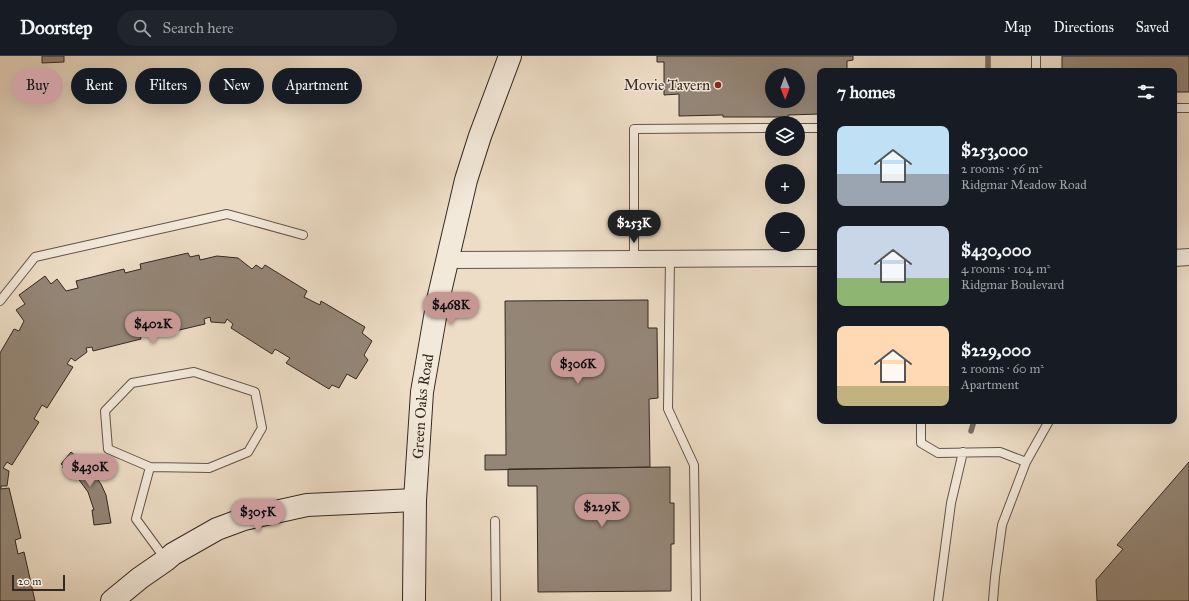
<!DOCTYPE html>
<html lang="en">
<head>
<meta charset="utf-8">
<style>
  :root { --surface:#171b24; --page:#20242c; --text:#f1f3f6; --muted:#9ea1a6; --line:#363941; --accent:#c59692 }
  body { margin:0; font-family:"IM FELL Great Primer",serif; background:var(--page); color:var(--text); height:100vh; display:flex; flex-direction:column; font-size:15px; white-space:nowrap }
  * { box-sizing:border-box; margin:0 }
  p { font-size:13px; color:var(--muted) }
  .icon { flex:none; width:22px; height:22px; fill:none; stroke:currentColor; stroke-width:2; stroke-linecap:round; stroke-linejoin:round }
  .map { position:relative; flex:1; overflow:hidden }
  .details { position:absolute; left:817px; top:12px; width:360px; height:356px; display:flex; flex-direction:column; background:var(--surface); border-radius:8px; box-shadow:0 4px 16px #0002 }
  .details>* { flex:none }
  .banner { position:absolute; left:12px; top:12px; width:380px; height:36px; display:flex; gap:8px }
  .needle { width:26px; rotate:179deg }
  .buttons { position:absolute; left:765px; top:12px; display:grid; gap:8px }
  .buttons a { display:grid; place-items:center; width:40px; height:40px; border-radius:50%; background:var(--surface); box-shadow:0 4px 16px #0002; font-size:20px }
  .scale { position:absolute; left:12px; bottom:10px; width:53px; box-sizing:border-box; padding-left:4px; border:2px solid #342822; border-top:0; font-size:11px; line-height:14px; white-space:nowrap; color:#342822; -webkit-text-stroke:3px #f3e9da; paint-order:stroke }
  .price { position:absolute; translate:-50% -34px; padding:0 9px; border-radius:14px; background:var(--accent); color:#111; font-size:13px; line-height:26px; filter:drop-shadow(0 1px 2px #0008) }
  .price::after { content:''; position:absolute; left:50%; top:24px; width:12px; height:9px; margin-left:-6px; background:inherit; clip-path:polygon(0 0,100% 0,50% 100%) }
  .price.current { background:#222; color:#fff }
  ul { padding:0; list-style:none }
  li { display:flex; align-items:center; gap:12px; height:100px; padding:0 20px }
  li span { display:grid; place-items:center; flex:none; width:112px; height:80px; border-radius:8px; color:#555 }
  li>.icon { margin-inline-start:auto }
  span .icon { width:48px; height:48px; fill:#fffc; stroke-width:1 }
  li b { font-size:17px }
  h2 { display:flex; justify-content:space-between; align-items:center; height:48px; padding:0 20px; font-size:17px }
  .pill { padding:0 14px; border-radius:18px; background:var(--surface); box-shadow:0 4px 16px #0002; font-size:14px; line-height:36px }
  .pill.current { background:var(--accent); color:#111 }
  header { display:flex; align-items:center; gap:24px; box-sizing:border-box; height:56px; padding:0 20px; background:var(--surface); border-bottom:1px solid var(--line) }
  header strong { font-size:19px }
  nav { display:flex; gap:22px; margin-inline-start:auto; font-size:14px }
  .search { width:280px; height:36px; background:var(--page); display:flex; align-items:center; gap:10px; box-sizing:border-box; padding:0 14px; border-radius:22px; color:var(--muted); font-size:15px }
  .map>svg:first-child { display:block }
</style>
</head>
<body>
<header>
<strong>Doorstep</strong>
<div class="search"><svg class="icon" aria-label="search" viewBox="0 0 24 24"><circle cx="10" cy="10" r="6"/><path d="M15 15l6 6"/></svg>Search here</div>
<nav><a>Map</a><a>Directions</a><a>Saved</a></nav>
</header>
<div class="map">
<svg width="1189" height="545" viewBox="0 0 1189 545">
  <rect width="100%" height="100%" fill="#edddc6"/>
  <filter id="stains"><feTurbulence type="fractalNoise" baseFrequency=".005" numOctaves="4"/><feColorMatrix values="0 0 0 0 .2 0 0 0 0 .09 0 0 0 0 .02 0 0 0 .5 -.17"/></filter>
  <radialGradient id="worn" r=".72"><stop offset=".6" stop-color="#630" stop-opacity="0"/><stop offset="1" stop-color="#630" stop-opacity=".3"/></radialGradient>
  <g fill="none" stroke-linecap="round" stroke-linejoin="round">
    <path stroke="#7d6f63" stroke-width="5.5" d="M 988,0 L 988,15
      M 971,375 L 974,365"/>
  </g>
  <path fill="#948677" stroke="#342822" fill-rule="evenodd" d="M 42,0 L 64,0 L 64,6 L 42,7 Z
    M 657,0 L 853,0 L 853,4 L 847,5 L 847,15 L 820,15 L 820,58 L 788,59 L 788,61 L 723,61 L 723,59 L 679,60 L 679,38 L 664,39 L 664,6 L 657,6 ZM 772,19 L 798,19 L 798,45 L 772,45 Z
    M 1062,0 L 1189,0 L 1189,36 L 1174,36 L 1174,15 L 1062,15 Z
    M 188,197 L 190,201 L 199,199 L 200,204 L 217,200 L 238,202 L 252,213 L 256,209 L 262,213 L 265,209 L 307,235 L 304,241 L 320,249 L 321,245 L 365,271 L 362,277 L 372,285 L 364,299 L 368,304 L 356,323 L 347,318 L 339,332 L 332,329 L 329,333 L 286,307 L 290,302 L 275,293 L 272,298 L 231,272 L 233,268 L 227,263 L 225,267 L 211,266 L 210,261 L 204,263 L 205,268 L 158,279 L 156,274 L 140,279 L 141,283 L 93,295 L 92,291 L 86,292 L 87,296 L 75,305 L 71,302 L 67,308 L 73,311 L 47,352 L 42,349 L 34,363 L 39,366 L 12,409 L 7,406 L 3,412 L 9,415 L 7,430 L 1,430 L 1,433 L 9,432 L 21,482 L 15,484 L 18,498 L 24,496 L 35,545 L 0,545 L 0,297 L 14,273 L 19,275 L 24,265 L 16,254 L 25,248 L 19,239 L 45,220 L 51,228 L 57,223 L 66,235 L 78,232 L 76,225 L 124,213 L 125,217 L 141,213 L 140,208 Z
    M 648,244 L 648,272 L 657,272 L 658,342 L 649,343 L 650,411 L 485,414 L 485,399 L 506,399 L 505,245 Z
    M 71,396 L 87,409 L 101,428 L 106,439 L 111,467 L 94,469 L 92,454 L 94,454 L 88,436 L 77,421 L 73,418 L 71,420 L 62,411 L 64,410 L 61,408 Z
    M 1189,406 L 1189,545 L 1097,545 L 1096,524 L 1123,493 L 1117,489 Z
    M 670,411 L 670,447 L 674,447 L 674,488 L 671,488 L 671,535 L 538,536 L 537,430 L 508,430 L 508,413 Z"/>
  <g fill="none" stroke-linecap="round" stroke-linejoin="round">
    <defs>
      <path id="lane" d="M 1036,15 L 1036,0
        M 1174,52 L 1189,52
        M 798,72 L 820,72
        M 634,202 L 634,73 L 772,72
        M 670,202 L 668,353 L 694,409 L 696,545
        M 0,245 L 35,201 L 227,158 L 303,179
        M 921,365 L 921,387 L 938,397 L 1000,396 L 1026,406
        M 150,411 L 108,393 L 105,355 L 132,327 L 194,316 L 255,336 L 262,372 L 248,396 L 209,412 L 150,411 L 136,463 L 166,504
        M 495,465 L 496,545
        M 938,545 L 951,447 L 963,396
        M 993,545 L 995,521 L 1002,469 L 1026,406 L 1049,365"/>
      <path id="street" d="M 1174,202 L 1189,201
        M 448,204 L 820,202"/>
      <g id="secondary">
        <path d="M 112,545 L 140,522 L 166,504 L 173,498 L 217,473 L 244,463 L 307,449 L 415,444"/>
        <path id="s1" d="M 414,545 L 415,444 L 422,336 L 438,244 L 466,124 L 480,80 L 510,0"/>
      </g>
    </defs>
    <use href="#lane" stroke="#62554b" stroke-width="10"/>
    <use href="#street" stroke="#62554b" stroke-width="18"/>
    <use href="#secondary" stroke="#342822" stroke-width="24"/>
    <use href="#lane" stroke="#f3e9da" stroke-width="8"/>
    <use href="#street" stroke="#f3e9da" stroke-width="16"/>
    <use href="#secondary" stroke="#f3e9da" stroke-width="22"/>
  </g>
  <circle fill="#8f2418" stroke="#f3e9da" stroke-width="1.5" cx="718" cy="29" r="4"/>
  <g text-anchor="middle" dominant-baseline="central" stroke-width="3" stroke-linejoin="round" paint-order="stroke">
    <g font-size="15" fill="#342822" stroke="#f3e9da" text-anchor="end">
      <text x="710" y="29">Movie Tavern</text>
    </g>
    <g font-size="15" fill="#342822" stroke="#f3e9da">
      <text stroke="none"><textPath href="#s1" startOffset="195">Green Oaks Road</textPath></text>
    </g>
  </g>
  <rect width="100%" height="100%" filter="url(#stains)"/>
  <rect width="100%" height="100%" fill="url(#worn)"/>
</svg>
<div class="buttons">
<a><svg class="needle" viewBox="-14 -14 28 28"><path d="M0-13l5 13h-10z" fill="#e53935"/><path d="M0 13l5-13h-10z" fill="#9ea1a6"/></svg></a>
<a><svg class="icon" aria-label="layers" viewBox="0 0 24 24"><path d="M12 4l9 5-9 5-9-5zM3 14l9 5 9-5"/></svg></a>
<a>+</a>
<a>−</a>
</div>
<div class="scale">20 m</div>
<b class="price current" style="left:634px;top:188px">$253K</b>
<b class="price" style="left:451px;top:270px">$468K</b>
<b class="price" style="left:153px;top:289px">$402K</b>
<b class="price" style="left:578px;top:329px">$306K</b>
<b class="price" style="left:90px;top:432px">$430K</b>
<b class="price" style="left:602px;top:472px">$229K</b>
<b class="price" style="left:258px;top:477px">$305K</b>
<div class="banner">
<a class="pill current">Buy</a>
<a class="pill">Rent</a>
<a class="pill">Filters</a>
<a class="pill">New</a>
<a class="pill">Apartment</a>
</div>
<section class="details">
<h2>7 homes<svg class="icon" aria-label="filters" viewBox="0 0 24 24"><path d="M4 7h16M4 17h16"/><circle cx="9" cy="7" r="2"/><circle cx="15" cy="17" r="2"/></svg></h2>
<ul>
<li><span style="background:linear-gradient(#bfe0f5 60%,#9aa5b1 0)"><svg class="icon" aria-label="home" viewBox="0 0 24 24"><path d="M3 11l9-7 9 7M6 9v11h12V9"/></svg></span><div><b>$253,000</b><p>2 rooms · 56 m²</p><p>Ridgmar Meadow Road</p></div></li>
<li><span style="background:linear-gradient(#c9d6e8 65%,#8fb573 0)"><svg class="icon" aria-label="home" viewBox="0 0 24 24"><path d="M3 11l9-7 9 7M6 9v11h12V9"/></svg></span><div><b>$430,000</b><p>4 rooms · 104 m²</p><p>Ridgmar Boulevard</p></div></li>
<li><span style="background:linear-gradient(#ffd9b3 75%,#c2b280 0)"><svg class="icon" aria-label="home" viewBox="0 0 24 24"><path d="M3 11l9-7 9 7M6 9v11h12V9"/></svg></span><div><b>$229,000</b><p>2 rooms · 60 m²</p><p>Apartment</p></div></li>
</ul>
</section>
</div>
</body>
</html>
